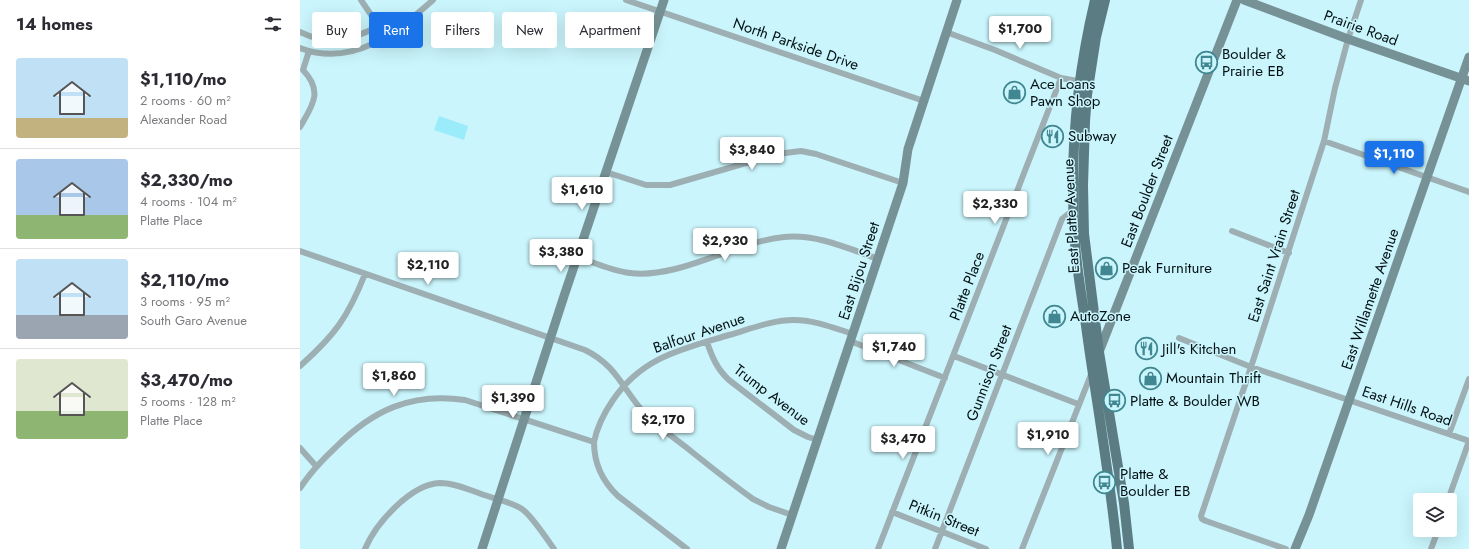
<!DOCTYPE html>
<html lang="en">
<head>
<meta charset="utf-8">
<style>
  :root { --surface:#fff; --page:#f2f2f3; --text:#2b2b33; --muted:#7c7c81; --line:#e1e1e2; --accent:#1a73e8 }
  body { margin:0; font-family:Jost,sans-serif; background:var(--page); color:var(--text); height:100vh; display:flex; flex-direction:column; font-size:15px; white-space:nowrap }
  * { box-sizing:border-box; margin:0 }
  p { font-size:13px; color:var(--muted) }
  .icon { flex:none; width:22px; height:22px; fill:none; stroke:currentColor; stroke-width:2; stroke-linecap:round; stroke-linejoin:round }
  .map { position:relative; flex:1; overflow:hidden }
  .sheet { display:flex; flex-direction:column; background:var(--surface); width:300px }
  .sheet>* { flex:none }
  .banner { position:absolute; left:12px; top:12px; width:380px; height:36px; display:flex; gap:8px }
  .fabs { position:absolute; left:1113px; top:493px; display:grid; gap:8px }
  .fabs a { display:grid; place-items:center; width:44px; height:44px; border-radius:4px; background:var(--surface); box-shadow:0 4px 16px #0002; font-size:20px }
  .price { position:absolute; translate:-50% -34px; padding:0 9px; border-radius:4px; background:#fff; color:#222; font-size:13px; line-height:26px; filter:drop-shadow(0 1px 2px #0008) }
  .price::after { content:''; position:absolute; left:50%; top:24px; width:12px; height:9px; margin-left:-6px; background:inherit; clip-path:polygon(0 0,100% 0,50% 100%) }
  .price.current { background:var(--accent); color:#fff }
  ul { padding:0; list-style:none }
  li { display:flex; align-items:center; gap:12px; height:100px; padding:0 16px }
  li+li { border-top:1px solid var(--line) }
  li span { display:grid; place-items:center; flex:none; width:112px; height:80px; border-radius:4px; color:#555 }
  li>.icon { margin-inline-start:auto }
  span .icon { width:48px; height:48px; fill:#fffc; stroke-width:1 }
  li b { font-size:17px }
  h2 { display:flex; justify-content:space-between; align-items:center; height:48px; padding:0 16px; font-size:17px }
  .chip { padding:0 14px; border-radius:4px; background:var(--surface); box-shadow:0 4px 16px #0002; font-size:14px; line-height:36px }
  .chip.current { background:var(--accent); color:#fff }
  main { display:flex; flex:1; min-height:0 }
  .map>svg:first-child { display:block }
</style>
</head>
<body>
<main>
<section class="sheet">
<h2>14 homes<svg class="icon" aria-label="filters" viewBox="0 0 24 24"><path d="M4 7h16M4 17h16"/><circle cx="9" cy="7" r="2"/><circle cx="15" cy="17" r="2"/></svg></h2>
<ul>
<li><span style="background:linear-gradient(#bfe0f5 75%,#c2b280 0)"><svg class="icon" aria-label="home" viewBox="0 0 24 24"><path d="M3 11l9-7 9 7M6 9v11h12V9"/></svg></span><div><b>$1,110/mo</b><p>2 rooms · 60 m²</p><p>Alexander Road</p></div></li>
<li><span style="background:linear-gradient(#a9c7e8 70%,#8fb573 0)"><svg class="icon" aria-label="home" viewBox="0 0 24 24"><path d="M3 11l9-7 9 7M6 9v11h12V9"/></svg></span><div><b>$2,330/mo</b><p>4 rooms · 104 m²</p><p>Platte Place</p></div></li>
<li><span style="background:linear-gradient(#bfe0f5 70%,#9aa5b1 0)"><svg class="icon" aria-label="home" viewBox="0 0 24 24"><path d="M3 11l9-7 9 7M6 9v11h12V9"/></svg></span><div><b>$2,110/mo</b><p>3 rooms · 95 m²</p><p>South Garo Avenue</p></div></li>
<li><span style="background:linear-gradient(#dfe7d0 65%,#8fb573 0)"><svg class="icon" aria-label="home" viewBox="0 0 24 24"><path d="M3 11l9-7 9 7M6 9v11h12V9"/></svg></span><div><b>$3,470/mo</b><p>5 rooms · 128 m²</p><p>Platte Place</p></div></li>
</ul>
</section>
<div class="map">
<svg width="1169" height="549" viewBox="0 0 1169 549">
  <rect width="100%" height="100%" fill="#caf5fc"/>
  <path fill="#9becfa" d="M 139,116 L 168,126 L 164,140 L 134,130 Z"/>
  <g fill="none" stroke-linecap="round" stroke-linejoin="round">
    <path stroke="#9dafb2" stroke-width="6" d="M 61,0 L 86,37
      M 326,0 L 624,101
      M 0,32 C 28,46 52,40 79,26
      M 646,32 L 695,50 L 761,78 L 783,82
      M 0,48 C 53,68 96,33 133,0
      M 0,127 C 12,106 24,92 3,70 L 9,51
      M 1024,141 L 1169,192
      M 306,172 L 346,185 L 370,185 L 477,154 L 501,151 L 516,154 L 603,183
      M 932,231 L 989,253
      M 0,251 L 285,350 C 318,366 323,391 347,416 C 361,429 377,440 392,452 C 412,468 432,484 453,499 L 469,507 L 492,515
      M 278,257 C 295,263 312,271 330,273 C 380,279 434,242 484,237 C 517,234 547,248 578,259
      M 879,338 L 951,367 L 1169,441 L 1148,500
      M 550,341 L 645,378
      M 407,342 C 412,357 417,369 429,380 L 494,430 L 508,437 L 518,440
      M 654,356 L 778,404
      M 0,366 C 35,335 48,317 65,274
      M 1149,434 L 1169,379
      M 294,442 C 297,427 304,413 313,400 C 342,357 382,349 429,335 C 450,329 472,320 494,320 C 514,320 534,328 553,334
      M 0,448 L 16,466
      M 0,488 C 10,473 22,460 36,447 C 73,410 112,392 165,400 L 294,442 C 294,464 302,481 318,496 L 387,549
      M 592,512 L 686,549
      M 65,549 C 76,523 111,484 140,483 C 155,483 170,490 184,495 C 196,499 211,502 222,509 C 231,515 247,539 254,549
      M 578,549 L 761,78
      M 635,549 L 762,219 L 773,210
      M 722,549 L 792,372
      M 986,549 L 906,521 L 902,519 L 901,516 L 951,367 L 1024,141 L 1035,88 L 1048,39 L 1061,0
      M 1131,549 L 1138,530"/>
    <path stroke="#779296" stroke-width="9" d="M 944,0 L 1048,39 L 1169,81
      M 799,352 L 937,0
      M 182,549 L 264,296 L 364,0
      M 481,549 L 603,183 L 608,149 L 657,0
      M 995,549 L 1009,515 L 1169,57"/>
    <path stroke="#5b7c82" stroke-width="10" d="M 795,0 C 776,80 769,161 775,243 C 777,273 783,303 787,333 C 797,405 810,477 817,549
      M 805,0 L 796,37 L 787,95 L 785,121 L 783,185 L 784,234 L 799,352 L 824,503 L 829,549"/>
  </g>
  <defs>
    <symbol id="bus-ring" viewBox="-11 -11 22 22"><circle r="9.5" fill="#caf5fc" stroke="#408791" stroke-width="1.5"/><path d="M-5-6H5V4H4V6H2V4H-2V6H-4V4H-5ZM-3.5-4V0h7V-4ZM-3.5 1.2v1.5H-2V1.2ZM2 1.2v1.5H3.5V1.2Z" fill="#408791"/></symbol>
    <symbol id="shop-ring" viewBox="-11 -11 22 22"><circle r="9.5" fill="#caf5fc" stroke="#408791" stroke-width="1.5"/><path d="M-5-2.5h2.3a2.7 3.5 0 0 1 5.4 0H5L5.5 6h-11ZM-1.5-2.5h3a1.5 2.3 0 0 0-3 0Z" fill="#408791"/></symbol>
    <symbol id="restaurant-ring" viewBox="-11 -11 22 22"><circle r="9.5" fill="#caf5fc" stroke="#408791" stroke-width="1.5"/><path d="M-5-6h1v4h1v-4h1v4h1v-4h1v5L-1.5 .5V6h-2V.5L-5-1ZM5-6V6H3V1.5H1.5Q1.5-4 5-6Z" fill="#408791"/></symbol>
  </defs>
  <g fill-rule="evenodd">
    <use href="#bus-ring" x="894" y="50" width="25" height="25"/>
    <use href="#shop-ring" x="702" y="80" width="25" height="25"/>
    <use href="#restaurant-ring" x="740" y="124" width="25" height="25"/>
    <use href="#shop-ring" x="794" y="256" width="25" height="25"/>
    <use href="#shop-ring" x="742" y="304" width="25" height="25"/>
    <use href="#restaurant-ring" x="834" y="336" width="25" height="25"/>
    <use href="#shop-ring" x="838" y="366" width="25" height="25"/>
    <use href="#bus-ring" x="802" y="388" width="25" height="25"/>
    <use href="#bus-ring" x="792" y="470" width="25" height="25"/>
  </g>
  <g text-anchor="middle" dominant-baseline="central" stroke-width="3" stroke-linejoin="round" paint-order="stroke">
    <g font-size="15" fill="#031114" stroke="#caf5fc">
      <text transform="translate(1061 28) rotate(20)">Prairie Road</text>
      <text transform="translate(496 44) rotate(19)">North Parkside Drive</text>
      <text transform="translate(847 191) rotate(-69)">East Boulder Street</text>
      <text transform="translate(771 216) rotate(-93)">East Platte Avenue</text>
      <text transform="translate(974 256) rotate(-72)">East Saint Vrain Street</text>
      <text transform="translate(559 271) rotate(-72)">East Bijou Street</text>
      <text transform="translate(667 286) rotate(-69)">Platte Place</text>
      <text transform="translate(1070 299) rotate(-71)">East Willamette Avenue</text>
      <text transform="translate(399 333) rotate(-19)">Balfour Avenue</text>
      <text transform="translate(689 373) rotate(-69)">Gunnison Street</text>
      <text transform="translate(472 395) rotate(37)">Trump Avenue</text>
      <text transform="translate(1107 406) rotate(19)">East Hills Road</text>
      <text transform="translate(644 518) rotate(22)">Pitkin Street</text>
    </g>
    <g font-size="15" fill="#031114" stroke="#caf5fc" text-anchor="start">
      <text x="922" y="54">Boulder &amp;<tspan x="922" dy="17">Prairie EB</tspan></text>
      <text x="730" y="84">Ace Loans<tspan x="730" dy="17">Pawn Shop</tspan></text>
      <text x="768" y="136">Subway</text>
      <text x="822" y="268">Peak Furniture</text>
      <text x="770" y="316">AutoZone</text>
      <text x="862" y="349">Jill's Kitchen</text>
      <text x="866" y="378">Mountain Thrift</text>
      <text x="830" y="401">Platte &amp; Boulder WB</text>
      <text x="820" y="474">Platte &amp;<tspan x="820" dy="17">Boulder EB</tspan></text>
    </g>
  </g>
</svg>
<div class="fabs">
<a><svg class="icon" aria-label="layers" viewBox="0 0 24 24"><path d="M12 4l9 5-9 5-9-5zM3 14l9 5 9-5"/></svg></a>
</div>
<b class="price" style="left:720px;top:50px">$1,700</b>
<b class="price" style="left:452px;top:171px">$3,840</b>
<b class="price current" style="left:1094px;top:175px">$1,110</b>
<b class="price" style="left:282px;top:211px">$1,610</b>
<b class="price" style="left:695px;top:225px">$2,330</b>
<b class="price" style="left:425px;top:262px">$2,930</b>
<b class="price" style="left:261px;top:273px">$3,380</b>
<b class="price" style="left:128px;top:286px">$2,110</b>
<b class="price" style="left:594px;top:368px">$1,740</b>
<b class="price" style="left:94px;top:397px">$1,860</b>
<b class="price" style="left:213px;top:419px">$1,390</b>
<b class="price" style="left:363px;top:441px">$2,170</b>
<b class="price" style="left:748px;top:456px">$1,910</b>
<b class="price" style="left:603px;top:460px">$3,470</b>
<div class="banner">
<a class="chip">Buy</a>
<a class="chip current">Rent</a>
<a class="chip">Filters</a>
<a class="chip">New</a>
<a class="chip">Apartment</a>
</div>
</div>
</main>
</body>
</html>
